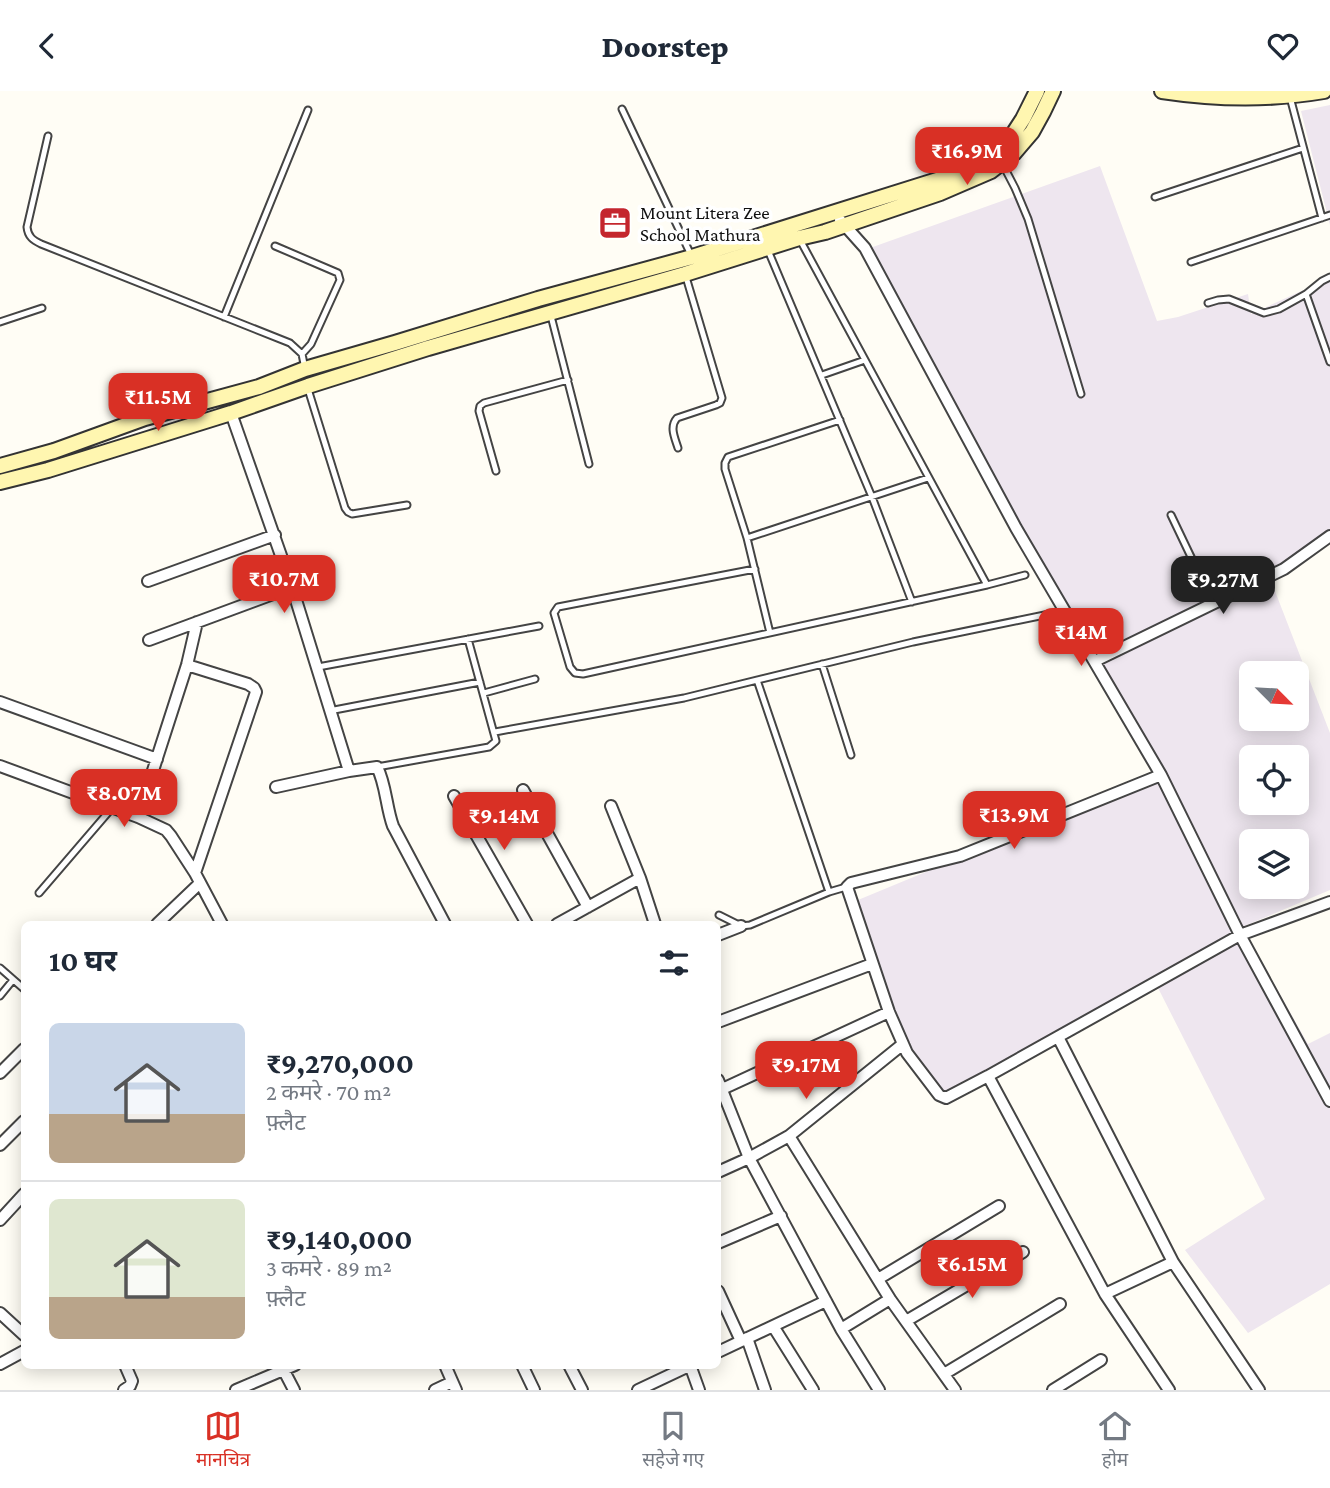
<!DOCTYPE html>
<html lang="hi">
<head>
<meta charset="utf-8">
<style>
  :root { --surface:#fff; --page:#f2f2f3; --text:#1f2937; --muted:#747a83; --line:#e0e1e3; --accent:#d93025 }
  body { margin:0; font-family:"Crimson Pro","Noto Sans Devanagari",serif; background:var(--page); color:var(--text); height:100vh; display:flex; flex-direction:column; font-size:26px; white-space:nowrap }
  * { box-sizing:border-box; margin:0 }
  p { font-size:23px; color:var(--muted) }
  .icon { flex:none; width:38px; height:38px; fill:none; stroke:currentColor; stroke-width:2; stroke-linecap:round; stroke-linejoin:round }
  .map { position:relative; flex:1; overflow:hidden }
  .drawer { position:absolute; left:21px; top:830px; width:700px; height:448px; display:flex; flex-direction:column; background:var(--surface); border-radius:10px; box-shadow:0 4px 18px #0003 }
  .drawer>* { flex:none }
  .needle { width:46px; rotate:114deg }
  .tools { position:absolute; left:1239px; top:570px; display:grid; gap:14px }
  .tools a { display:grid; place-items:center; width:70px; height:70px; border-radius:10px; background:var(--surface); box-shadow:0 4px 18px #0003; font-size:35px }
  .price { position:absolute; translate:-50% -60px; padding:0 16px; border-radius:14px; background:var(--accent); color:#fff; font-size:23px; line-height:46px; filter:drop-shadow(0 2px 4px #0008) }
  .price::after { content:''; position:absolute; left:50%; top:42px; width:21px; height:16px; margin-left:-10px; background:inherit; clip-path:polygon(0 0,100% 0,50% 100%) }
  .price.current { background:#222; color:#fff }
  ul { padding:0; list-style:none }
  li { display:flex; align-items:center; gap:21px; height:175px; padding:0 28px }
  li+li { border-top:2px solid var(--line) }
  li span { display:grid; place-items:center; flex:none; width:196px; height:140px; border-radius:10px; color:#555 }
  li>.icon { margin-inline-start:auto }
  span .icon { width:84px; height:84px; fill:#fffc; stroke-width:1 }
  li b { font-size:30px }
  h2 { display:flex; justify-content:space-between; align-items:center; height:84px; padding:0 28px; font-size:30px }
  header { display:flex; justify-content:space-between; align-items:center; height:91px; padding:0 28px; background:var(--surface); font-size:32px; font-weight:800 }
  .menu { display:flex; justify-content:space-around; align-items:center; height:98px; border-top:2px solid var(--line); background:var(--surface); font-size:19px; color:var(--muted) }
  .menu a { display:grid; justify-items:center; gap:4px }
  .menu .current { color:var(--accent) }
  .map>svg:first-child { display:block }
</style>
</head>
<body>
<header><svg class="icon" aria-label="back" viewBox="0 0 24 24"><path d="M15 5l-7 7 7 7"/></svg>Doorstep<svg class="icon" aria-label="heart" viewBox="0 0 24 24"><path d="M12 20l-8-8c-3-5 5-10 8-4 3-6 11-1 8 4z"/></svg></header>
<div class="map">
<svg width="1330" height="1299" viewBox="0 0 1330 1299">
  <rect width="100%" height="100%" fill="#fffdf5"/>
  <path fill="#eee6ef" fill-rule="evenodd" d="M 1330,14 L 1330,134 L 1301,20 Z
    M 1100,75 L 1157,230 L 1178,226 L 1248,203 L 1251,223 L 1330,187 L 1330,439 L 1282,474 L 1268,482 L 1330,642 L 1330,799 L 1242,836 L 1308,953 L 1330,942 L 1330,1193 L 1248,1242 L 1185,1159 L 1265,1108 L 1153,887 L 944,1003 L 905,951 L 858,809 L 1157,685 L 870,157 ZM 1251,583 L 1297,583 L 1297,628 L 1251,628 ZM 1251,667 L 1297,667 L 1297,712 L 1251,712 ZM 1251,751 L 1297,751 L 1297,796 L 1251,796 Z"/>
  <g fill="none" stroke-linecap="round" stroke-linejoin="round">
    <defs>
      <path id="lane" d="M 1290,6 L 1322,127
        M 622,18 L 691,164
        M 48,45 L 27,136 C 28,146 33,149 41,153 L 290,252 L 302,263 L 305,278
        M 1002,72 L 1015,97 L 1028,128 L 1081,303
        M 1155,106 L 1303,57
        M 275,155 L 338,182 L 340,189 L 311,253 L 302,263
        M 767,157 L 872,406 L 912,511
        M 1191,171 L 1330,124
        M 1330,186 L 1322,190 L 1306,203 L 1330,271
        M 1208,212 L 1218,209 L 1229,208 L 1264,222 L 1279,218 L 1306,203
        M 551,225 L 589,373
        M 224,226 L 308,19
        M 0,231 L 42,217
        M 822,284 L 865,269
        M 308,298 L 345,417 L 348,421 L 352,423 L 407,414
        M 678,357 C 675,347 669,336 677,327 L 716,314 L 720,312 L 722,307 L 686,186
        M 496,380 L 479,320 L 480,315 L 484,312 L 568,289
        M 1171,424 L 1213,512
        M 747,447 L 928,387
        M 755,478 L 558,516 L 554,522 L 570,576 L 575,582 L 583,583 L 987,494 L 799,147
        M 987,494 L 1025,484
        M 770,542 L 747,447 L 725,378 L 725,372 L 728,366 L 840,329
        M 822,573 L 851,664
        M 318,576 L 539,535
        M 757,589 L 829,801
        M 484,602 L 535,588
        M 329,620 L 480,591
        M 495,641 L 684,607 L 913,551 L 1064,520
        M 377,676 L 489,656 L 496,650 L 468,548
        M 39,802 L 112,717
        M 719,824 L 741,835 L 750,834 L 829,801 L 846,796
        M 0,877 L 24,898
        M 0,905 L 13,889"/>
      <path id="street" d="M 840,129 L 865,157 L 1016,437 L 1161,684 L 1240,844 L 1330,1010
        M 231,322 L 292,496 L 349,680 L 276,696
        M 148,490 L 275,444
        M 149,549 L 292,496
        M 1095,570 L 1284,478 L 1330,445
        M 187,574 L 248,593 L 254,597 L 256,601 L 195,782
        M 0,611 L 157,668
        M 0,675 L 138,726 L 166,739 L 171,745 L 195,782 L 222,833
        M 349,680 L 377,676 C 386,693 386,716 393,735 L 445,833
        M 1161,684 L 960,765 L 851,792 L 847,796 L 889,921 L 907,962 L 939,1004 L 946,1007 L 988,985 L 1240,844 L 1330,811
        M 523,699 L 588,816
        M 454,705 L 527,833
        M 611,715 L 640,787 L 655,833
        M 138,726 L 187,574 L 197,531
        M 157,833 L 200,792
        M 557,833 L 640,787
        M 718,844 L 741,835
        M 718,931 L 872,873
        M 1058,946 L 1173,1171 L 1259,1299
        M 0,982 L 24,958
        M 988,985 L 1105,1203 L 1169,1299
        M 718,989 L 749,1067 L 841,1238 L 879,1299
        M 718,1000 L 889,921
        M 789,1045 L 890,1208 L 955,1299
        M 0,1054 L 24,1030
        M 718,1081 L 749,1067 L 789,1045 L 903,953
        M 0,1129 L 24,1103
        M 718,1152 L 781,1125
        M 878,1188 L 999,1115
        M 718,1200 L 741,1250
        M 1105,1203 L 1173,1171
        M 0,1222 L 24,1244
        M 906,1230 L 1023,1161
        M 773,1235 L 813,1299
        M 841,1238 L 890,1208
        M 747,1247 L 765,1299
        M 718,1261 L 826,1210
        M 0,1273 L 24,1260
        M 281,1274 L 294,1299
        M 445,1274 L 456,1299
        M 522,1274 L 534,1299
        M 569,1274 L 582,1299
        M 690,1274 L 699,1299
        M 944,1283 L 1060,1213
        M 124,1299 L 130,1295 L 132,1290 L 125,1274
        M 236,1299 L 295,1274
        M 435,1299 L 452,1291
        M 638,1299 L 691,1274
        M 1053,1299 L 1101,1269"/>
      <path id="secondary" d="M 1162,0 C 1215,8 1271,9 1324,0
        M 0,375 L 54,360 L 145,327 L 259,296 L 305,278 L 395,252 L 538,208 L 692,166 L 950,85 L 995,62 L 1010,48 L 1023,28 L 1037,0
        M 0,391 L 48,379 L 231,322 L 308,295 L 428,257 L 685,183 L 799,147 L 825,141 L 940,102 L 991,80 L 1014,62 L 1032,41 L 1043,21 L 1053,0"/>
    </defs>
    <use href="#lane" stroke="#444" stroke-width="9"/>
    <use href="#street" stroke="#444" stroke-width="14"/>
    <use href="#secondary" stroke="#333" stroke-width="18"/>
    <use href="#lane" stroke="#fff" stroke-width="5"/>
    <use href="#street" stroke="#fff" stroke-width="10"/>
    <use href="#secondary" stroke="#fff6b0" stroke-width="14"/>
  </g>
  <defs>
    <symbol id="office-square" viewBox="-11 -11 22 22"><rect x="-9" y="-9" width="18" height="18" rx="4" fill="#c4262e" stroke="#fff"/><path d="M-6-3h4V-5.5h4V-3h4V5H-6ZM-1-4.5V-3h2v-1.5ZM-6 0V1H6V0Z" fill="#fff"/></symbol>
  </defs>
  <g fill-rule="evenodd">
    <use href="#office-square" x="596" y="113" width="38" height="38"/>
  </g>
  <g text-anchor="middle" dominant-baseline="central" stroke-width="7" stroke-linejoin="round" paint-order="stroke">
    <g font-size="19" fill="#111" stroke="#fff" text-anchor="start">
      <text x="640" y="121">Mount Litera Zee<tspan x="640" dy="22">School Mathura</tspan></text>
    </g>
  </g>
</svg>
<div class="tools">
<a><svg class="needle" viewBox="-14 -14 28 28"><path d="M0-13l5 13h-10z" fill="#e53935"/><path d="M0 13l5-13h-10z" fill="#747a83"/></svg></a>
<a><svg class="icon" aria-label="locate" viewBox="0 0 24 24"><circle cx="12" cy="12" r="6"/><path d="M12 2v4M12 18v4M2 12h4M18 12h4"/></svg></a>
<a><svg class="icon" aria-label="layers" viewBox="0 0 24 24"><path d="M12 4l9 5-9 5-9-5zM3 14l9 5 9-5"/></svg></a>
</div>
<b class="price" style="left:967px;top:96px">₹16.9M</b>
<b class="price" style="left:158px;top:342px">₹11.5M</b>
<b class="price" style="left:284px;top:524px">₹10.7M</b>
<b class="price current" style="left:1223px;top:525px">₹9.27M</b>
<b class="price" style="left:1081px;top:577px">₹14M</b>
<b class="price" style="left:124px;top:738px">₹8.07M</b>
<b class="price" style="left:1014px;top:760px">₹13.9M</b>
<b class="price" style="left:504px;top:761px">₹9.14M</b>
<b class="price" style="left:806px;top:1010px">₹9.17M</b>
<b class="price" style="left:972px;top:1209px">₹6.15M</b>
<section class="drawer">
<h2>10 घर<svg class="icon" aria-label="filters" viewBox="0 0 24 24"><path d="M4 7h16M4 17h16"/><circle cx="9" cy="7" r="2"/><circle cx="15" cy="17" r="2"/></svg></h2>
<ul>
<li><span style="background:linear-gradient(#c9d6e8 65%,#b9a48a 0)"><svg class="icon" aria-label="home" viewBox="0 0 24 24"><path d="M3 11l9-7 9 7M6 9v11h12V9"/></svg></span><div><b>₹9,270,000</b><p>2 कमरे · 70 m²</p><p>फ़्लैट</p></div></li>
<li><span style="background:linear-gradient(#dfe7d0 70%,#b9a48a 0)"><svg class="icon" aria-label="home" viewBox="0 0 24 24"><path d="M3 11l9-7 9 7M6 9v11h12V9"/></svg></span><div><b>₹9,140,000</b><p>3 कमरे · 89 m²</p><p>फ़्लैट</p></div></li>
</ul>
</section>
</div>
<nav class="menu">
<a class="current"><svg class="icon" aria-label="map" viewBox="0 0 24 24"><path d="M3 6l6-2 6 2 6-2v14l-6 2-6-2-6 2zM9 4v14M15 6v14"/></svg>मानचित्र</a>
<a><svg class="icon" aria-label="saved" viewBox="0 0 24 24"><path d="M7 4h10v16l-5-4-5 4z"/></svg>सहेजे गए</a>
<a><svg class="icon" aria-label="home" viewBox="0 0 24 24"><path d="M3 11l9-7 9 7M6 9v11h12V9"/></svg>होम</a>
</nav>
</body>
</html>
